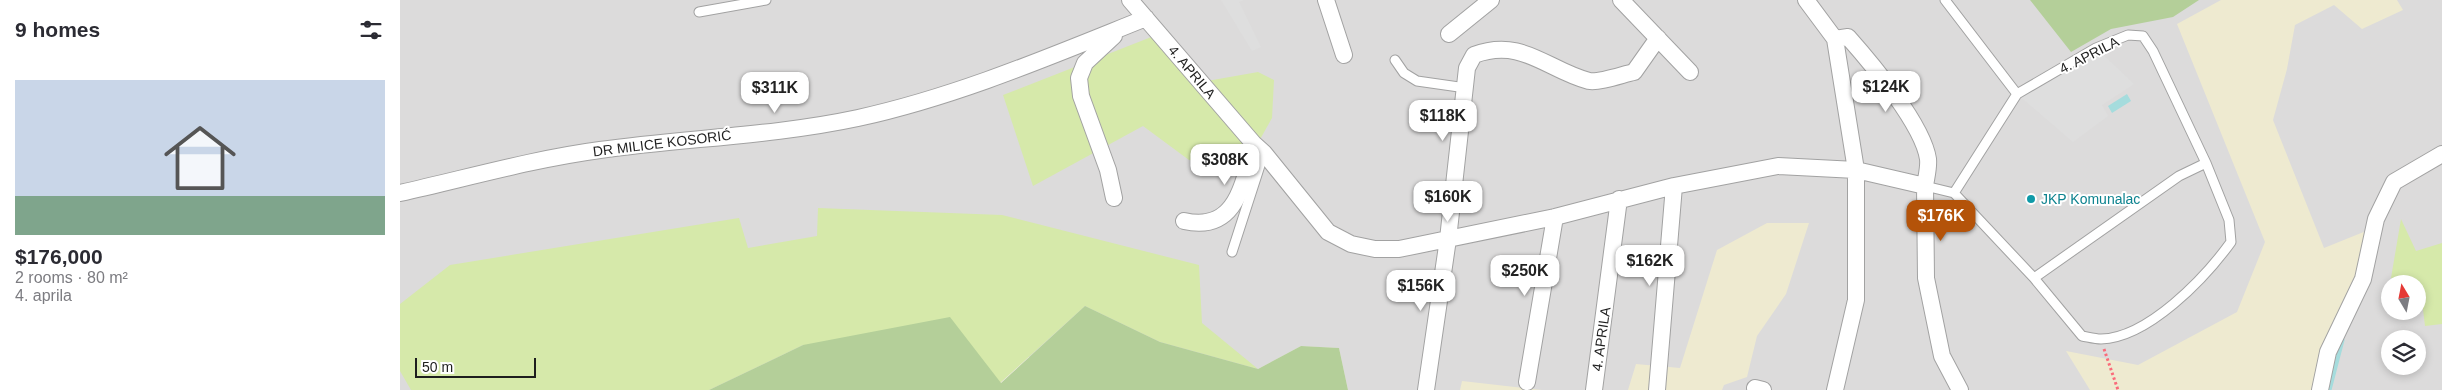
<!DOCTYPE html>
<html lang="en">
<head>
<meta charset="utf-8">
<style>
  :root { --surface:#fff; --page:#f2f2f3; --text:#2b2b33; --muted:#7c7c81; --accent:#b45309 }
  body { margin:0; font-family:Arial,sans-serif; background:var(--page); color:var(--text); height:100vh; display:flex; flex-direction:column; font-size:19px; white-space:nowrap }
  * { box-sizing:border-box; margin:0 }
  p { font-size:16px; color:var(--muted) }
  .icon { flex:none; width:28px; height:28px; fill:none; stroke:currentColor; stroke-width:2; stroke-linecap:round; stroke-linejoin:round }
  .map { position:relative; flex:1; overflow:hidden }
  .drawer { display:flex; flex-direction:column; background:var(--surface); width:400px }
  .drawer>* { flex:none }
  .needle { width:32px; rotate:350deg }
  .controls { position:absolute; left:1981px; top:275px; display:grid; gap:10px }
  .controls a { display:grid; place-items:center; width:45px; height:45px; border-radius:50%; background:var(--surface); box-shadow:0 2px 8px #0003; font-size:25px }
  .scale { position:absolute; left:15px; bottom:12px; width:121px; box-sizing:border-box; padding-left:5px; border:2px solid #1e1e1e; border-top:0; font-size:14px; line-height:18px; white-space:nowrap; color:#1e1e1e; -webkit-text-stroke:4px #fff; paint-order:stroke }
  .price { position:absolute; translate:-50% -42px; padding:0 11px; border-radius:10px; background:#fff; color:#222; font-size:16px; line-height:32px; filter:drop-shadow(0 1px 2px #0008) }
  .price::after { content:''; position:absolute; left:50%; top:30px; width:15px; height:11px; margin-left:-8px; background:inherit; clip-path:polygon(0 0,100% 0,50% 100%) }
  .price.selected { background:var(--accent); color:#fff }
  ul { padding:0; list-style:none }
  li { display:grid; align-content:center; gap:10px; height:265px; padding:0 15px }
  li span { display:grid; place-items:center; height:155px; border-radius:0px; color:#555 }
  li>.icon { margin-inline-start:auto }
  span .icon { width:90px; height:90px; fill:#fffc; stroke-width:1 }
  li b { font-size:21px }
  h2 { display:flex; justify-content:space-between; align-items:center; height:60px; padding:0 15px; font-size:21px }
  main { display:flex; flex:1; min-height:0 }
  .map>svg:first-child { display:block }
</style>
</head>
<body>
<main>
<section class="drawer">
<h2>9 homes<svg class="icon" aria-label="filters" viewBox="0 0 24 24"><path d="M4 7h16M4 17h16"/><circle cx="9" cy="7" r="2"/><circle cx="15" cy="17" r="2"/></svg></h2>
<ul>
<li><span style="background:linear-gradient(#c9d6e8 75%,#7fa58c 0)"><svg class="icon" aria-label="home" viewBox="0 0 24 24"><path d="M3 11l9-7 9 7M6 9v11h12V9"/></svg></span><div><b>$176,000</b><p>2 rooms · 80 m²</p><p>4. aprila</p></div></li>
</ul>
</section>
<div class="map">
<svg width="2042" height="390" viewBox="0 0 2042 390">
  <rect width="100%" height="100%" fill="#efe9e4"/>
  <path fill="#dcdbdb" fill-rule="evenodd" d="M 0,0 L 2042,0 L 2042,390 L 948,390 L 939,348 L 901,346 L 858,369 L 403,345 L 309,390 L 0,390 ZM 1990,284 L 2018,284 L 2018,311 L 1990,311 ZM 1990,339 L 2018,339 L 2018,366 L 1990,366 Z"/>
  <path fill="#eeead0" d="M 1821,0 L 1997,0 L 2003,10 L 1962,29 L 1934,5 L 1895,25 L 1887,69 L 1873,120 L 1924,248 L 1976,227 L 1914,390 L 1690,390 L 1666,351 L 1738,365 L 1837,312 L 1865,242 L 1777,24 Z
    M 1367,223 L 1409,223 L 1386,294 L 1357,336 L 1347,377 L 1324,385 L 1322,390 L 1228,390 L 1236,364 L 1280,368 L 1317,250 Z
    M 1062,381 L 1142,390 L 1060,390 Z"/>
  <path fill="#d6e9aa" d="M 759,34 L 807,81 L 858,72 L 874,80 L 872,118 L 844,168 L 789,160 L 743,126 L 633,186 L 603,95 Z
    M 418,208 L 602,215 L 799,265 L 802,323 L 858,369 L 760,342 L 685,306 L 600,383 L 403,345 L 309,390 L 11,390 L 0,371 L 0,304 L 50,265 L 339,218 L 348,248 L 417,236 Z
    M 2001,219 L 2016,251 L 2042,243 L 2042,324 L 2025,326 L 2021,293 L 2018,291 L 2018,284 L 2002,284 L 1991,278 Z"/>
  <path fill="#b4cf99" d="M 1630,0 L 1799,0 L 1773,17 L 1711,29 L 1671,52 Z
    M 685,306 L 760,342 L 858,369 L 901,346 L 939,348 L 948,390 L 309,390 L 403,345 L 550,317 L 601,383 Z"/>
  <path fill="#dedede" d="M 821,0 L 844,0 L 839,2 L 861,47 L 852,51 Z
    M 1696,48 L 1734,84 L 1702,105 L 1708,116 L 1673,142 L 1617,94 Z"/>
  <path fill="#a5dcdd" d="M 1727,94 L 1731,101 L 1712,113 L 1708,106 Z"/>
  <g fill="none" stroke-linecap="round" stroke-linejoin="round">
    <path stroke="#a5dcdd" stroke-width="5" d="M 1929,390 L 1942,340"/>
    <defs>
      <path id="service" d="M 1545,0 L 1617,94
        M 299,12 L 366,0
        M 995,60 L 1004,73 L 1017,81 L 1066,88
        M 1525,186 L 1554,193 L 1634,278 L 1682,336 C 1688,337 1695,339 1701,339 C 1748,338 1805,278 1831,242 L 1829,220 L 1806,163 L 1779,176 L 1634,278
        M 1554,193 L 1617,94 L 1696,48 L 1728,35 L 1743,36 L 1753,51 L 1806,163
        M 832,252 L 864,153"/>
      <path id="minor" d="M 730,0 L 854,144 L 864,153 L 928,232 L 951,244 L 975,249 L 999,249 L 1155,217 L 1274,186 L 1378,166 L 1456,170 L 1525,186 L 1526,278 L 1542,356 L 1560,390
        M 926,0 L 944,55
        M 1221,0 L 1290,72
        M 1406,0 L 1435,39 L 1456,170 L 1456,300 L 1435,390
        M 1049,34 L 1091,0
        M 714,36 L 685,63 L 679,78 L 681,96 L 708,170 L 714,198
        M 1435,39 L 1448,37 C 1472,64 1523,125 1528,159 C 1529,168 1526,178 1525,186
        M 0,193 C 67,178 133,159 200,150 C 286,138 374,136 458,118 C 558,96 651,56 746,18
        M 784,221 C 837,233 843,183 854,144
        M 1127,382 L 1155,217
        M 1355,388 L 1363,390
        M 1026,390 L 1048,239 L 1067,68 L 1074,55 C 1122,37 1147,70 1189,81 C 1199,83 1224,74 1234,72 L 1258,38
        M 1194,390 L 1219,199
        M 1257,390 L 1274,186
        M 1920,390 L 1928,352 L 1963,279 L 1976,219 L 1994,182 L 2042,154"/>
    </defs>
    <use href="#service" stroke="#a2a2a2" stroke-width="11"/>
    <use href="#minor" stroke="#a2a2a2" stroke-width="18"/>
    <path stroke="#fa6b7a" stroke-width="3" stroke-dasharray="2.5 2.5" stroke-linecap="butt" d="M 1704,349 L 1718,390"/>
    <use href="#service" stroke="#fff" stroke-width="9"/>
    <use href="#minor" stroke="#fff" stroke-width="16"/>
  </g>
  <circle fill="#0f9aa8" stroke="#fff" stroke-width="2" cx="1631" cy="199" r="5"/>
  <g text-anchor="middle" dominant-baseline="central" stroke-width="4" stroke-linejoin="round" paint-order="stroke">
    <g font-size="14" fill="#1e1e1e" stroke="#fff">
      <text transform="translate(1689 55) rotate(-27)">4. APRILA</text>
      <text transform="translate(792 72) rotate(50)">4. APRILA</text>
      <text transform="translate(262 143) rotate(-7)">DR MILICE KOSORIĆ</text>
      <text transform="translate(1201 339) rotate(-82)">4. APRILA</text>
    </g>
    <g font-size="14" fill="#0d838f" stroke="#fff" text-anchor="start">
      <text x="1641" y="199">JKP Komunalac</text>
    </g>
  </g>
</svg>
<div class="controls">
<a><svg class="needle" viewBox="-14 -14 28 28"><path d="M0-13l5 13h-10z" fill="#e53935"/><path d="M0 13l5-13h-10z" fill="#7c7c81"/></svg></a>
<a><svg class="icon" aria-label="layers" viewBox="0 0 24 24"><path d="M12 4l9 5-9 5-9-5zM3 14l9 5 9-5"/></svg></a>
</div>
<div class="scale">50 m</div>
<b class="price" style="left:1486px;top:113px">$124K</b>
<b class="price" style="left:375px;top:114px">$311K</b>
<b class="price" style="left:1043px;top:142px">$118K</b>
<b class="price" style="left:825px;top:186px">$308K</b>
<b class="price" style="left:1048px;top:223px">$160K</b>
<b class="price selected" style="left:1541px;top:242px">$176K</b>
<b class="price" style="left:1250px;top:287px">$162K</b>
<b class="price" style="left:1125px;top:297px">$250K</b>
<b class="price" style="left:1021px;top:312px">$156K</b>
</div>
</main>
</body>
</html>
